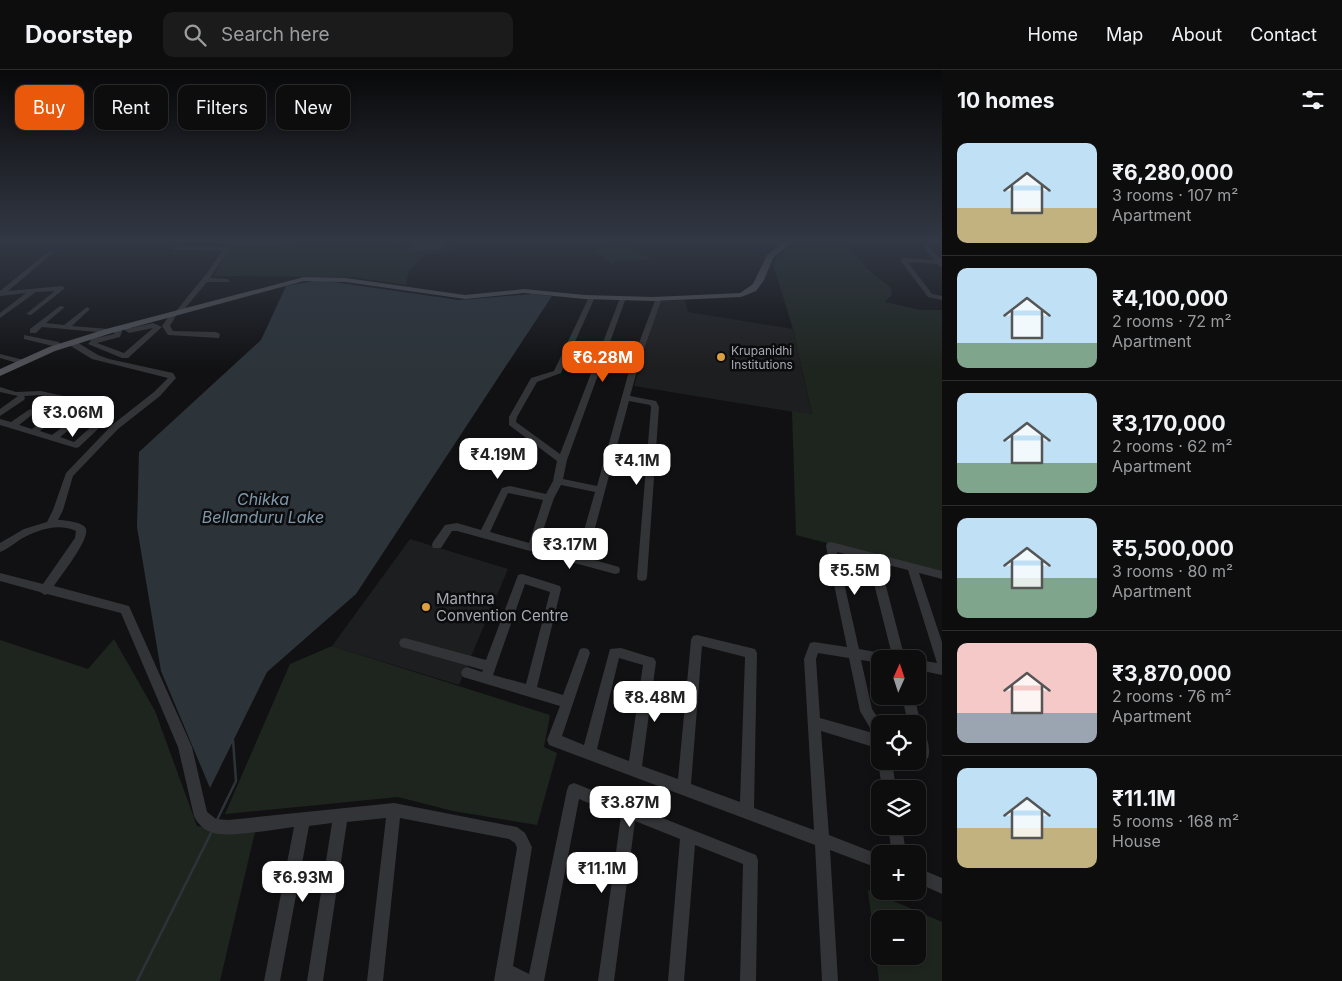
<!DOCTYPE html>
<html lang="en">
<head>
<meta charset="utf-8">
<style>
  :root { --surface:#0d0d0e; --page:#1b1b1c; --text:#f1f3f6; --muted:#9a9c9e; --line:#2d2d2e; --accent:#ea580c }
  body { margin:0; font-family:Inter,sans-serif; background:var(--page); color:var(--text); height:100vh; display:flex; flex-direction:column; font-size:19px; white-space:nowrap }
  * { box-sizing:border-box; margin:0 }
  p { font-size:16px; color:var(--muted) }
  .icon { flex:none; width:28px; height:28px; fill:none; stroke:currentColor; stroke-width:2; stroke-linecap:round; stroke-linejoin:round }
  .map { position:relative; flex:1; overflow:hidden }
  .details { display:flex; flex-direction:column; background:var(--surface); width:400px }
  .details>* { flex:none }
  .top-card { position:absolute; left:15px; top:15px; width:475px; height:45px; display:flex; gap:10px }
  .needle { width:32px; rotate:3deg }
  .tools { position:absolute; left:871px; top:580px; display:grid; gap:10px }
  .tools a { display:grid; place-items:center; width:55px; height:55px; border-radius:10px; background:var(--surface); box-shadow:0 2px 8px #0003,0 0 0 1px var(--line); font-size:25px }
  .price { position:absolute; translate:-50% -42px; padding:0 11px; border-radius:10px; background:#fff; color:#222; font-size:16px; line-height:32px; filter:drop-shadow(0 1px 2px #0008) }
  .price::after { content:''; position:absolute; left:50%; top:30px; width:15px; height:11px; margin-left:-8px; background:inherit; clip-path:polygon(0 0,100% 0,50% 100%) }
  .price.on { background:var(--accent); color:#fff }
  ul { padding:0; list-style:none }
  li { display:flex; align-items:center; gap:15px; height:125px; padding:0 15px }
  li+li { border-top:1px solid var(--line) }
  li span { display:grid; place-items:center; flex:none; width:140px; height:100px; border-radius:10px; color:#555 }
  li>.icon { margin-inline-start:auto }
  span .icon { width:60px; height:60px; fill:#fffc; stroke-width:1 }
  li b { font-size:21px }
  h2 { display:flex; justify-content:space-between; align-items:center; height:60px; padding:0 15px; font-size:21px }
  .tag { padding:0 18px; border-radius:10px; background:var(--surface); box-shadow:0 2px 8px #0003,0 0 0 1px var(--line); font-size:18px; line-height:45px }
  .tag.on { background:var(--accent); color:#fff }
  header { display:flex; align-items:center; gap:30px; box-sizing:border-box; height:70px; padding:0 25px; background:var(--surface); border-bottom:1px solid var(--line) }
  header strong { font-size:24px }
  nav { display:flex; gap:28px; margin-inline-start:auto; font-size:18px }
  .search { width:350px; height:45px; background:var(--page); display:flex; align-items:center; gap:12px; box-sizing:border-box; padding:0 18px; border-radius:10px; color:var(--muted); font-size:19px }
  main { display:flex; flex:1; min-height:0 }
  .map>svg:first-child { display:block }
</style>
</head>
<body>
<header>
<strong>Doorstep</strong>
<div class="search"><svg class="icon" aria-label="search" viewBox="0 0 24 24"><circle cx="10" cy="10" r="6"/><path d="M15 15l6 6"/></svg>Search here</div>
<nav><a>Home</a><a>Map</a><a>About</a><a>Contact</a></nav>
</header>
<main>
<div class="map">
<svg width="942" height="911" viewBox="0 0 942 911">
  <rect width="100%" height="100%" fill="#111113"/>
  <path fill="#1d1e1f" d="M 685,230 L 688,242 L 793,259 L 812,345 L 634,316 L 659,231 Z
    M 410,469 L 508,499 L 459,615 L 332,576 Z"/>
  <path fill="#1e251f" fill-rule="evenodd" d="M 403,172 L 460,172 L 452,174 L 454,182 L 425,184 L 409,200 L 406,215 L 352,207 L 214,206 L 230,176 L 309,173 L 309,176 L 404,177 Z
    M 797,172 L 847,174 L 866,198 L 891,218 L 892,225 L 885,232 L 920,240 L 942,240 L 942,503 L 796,465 L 792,341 L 812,344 L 793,259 L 773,194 L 780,184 Z
    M 621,173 L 652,190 L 616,190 L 614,195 L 594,181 Z
    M 114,569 L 155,641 L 197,756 L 237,764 L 255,762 L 220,911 L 0,911 L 0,570 L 88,599 Z
    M 332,576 L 550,645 L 544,677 L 557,683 L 537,755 L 453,741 L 398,727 L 225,744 L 290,594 Z
    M 868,820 L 942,852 L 942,911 L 879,911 ZM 880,849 L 918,849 L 918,886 L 880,886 Z"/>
  <path fill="#2c343a" d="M 413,172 L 444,172 L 446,179 L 404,182 L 414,175 Z
    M 319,210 L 459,230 L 532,224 L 552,226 L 356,524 L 267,602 L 210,718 L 161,601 L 137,457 L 139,382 L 261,270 L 286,216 Z"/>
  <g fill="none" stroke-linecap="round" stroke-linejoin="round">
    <path stroke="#2c343a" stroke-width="2.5" d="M 217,750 L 236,711 L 233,670
      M 137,911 L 212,761"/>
    <path fill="#333437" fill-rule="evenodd" d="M 227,172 L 300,172 L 297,174 L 231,176 L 210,208 L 227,209 L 230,211 L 229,212 L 207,212 L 181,243 L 177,244 L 170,256 L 173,261 L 216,262 L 220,264 L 219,268 L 168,265 L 162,256 L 171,243 L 176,241 L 207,203 L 222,181 L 175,180 L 172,178 L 175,176 L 224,177 Z
      M 772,172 L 778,172 L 784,178 L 779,179 Z
      M 926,174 L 942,190 L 942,197 L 939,196 L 937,194 L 908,192 L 932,224 L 942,226 L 942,230 L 928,227 L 900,190 L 903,188 L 934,190 L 923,176 Z
      M 49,181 L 54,182 L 8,221 L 62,216 L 65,218 L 64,219 L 31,245 L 26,244 L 55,221 L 36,222 L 0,248 L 0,243 L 26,223 L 0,226 L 0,221 Z
      M 592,225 L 595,227 L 561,303 L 537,312 L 517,347 L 516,352 L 560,384 L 620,228 L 625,227 L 626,228 L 567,390 L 563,409 L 597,416 L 631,294 L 656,228 L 661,227 L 662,228 L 639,294 L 630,326 L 656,331 L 659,337 L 647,507 L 646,510 L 642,511 L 638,510 L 637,507 L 651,337 L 650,335 L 629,331 L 587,488 L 619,497 L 620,500 L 619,503 L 615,504 L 457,461 L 452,461 L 441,478 L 433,478 L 432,475 L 433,472 L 445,455 L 457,453 L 481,460 L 502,418 L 510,416 L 546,424 L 553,411 L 557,391 L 509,355 L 509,347 L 531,308 L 554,301 L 589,227 ZM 561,415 L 595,422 L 577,485 L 538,475 L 554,428 ZM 508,423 L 543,430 L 529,473 L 490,462 Z
      M 60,236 L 65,237 L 46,253 L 64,255 L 87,237 L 90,239 L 89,240 L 72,256 L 109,259 L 113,261 L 109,263 L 42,257 L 36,263 L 30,263 L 30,259 Z
      M 153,253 L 162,257 L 128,288 L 122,288 L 88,274 L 92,269 L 114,264 L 117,256 L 125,255 L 131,258 ZM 153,258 L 124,283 L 97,273 L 120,267 L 123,259 L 129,263 Z
      M 24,265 L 59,272 L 62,277 L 61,279 L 55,279 L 53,276 L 24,269 Z
      M 69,271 L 75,271 L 98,285 L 109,289 L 173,303 L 176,308 L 160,326 L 118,359 L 73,406 L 63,440 L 58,450 C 64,450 84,452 86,459 C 89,471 61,505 54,516 L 129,536 L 192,677 L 207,742 L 216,749 L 228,750 L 394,733 L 517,757 L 525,763 L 532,777 L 513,896 L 529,904 L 567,720 L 569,715 L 574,713 L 756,785 L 758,790 L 756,911 L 740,911 L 743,794 L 695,775 L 684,911 L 668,911 L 680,769 L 635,751 L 614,911 L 598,911 L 621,746 L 579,729 L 544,911 L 494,911 L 517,778 L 515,773 L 509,769 L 400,748 L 383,911 L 367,911 L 386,748 L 347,752 L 323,911 L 307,911 L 332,753 L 309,756 L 280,911 L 264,911 L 294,757 C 275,759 227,769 211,762 C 204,760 197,753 194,746 L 178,677 L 121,543 L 47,524 L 45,525 L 40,522 L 0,511 L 0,503 L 43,514 L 75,468 L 76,461 C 57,452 34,461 18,471 C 12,475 6,480 0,482 L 0,473 L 24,459 L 47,452 L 53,440 L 66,403 L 112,355 L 154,322 L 168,308 L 92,289 L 69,275 Z
      M 0,284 L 24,290 L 25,292 L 21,294 L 0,288 Z
      M 0,317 L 16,322 L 41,321 L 72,328 L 73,330 L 69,333 L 41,325 L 24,326 L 25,328 L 24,330 L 0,346 L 0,339 L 18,326 L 0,322 Z
      M 30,339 L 33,340 L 33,344 L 19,355 L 32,359 L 57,340 L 61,343 L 60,345 L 40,361 L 52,365 L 77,346 L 81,349 L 80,351 L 60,367 L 74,372 L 91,357 L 97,357 L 98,359 L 79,377 L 76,378 L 0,355 L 0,349 L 11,352 Z
      M 831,472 L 942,501 L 942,509 L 919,503 L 942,572 L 942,605 L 918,600 L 918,590 L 937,593 L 908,500 L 880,493 L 905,589 L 880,589 L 880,593 L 861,590 L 872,639 L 882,654 L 880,654 L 880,679 L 821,661 L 829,765 L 880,785 L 880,799 L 830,780 L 838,911 L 822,911 L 815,775 L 549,675 L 547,670 L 560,636 L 463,607 L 461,603 L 463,599 L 467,597 L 482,602 L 483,600 L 405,578 L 401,577 L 399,573 L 401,569 L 405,568 L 486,590 L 518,505 L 522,504 L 560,516 L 561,519 L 537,617 L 563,625 L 580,579 L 584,578 L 588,579 L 590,583 L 562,666 L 584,675 L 610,579 L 621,578 L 650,587 L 654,588 L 656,592 L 642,696 L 678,709 L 691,570 L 693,566 L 697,565 L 755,579 L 757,583 L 754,738 L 814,760 L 804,589 L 810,573 L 814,572 L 847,577 L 826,476 L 827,473 ZM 837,482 L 868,490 L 892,585 L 859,579 ZM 525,514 L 550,522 L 526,614 L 493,605 ZM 702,576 L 745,587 L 740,732 L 691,714 ZM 818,583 L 849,588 L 860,641 L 873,663 L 820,648 L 816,589 ZM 619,588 L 643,595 L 629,691 L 597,679 Z
      M 902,626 L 914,626 L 921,654 L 920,657 C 927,662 931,680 928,688 L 923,690 L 918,688 L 918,654 L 908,654 Z
      M 880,687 L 880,691 L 892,691 L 896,719 L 882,719 L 878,691 Z
      M 888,756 L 902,756 L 906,784 L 892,784 Z
      M 918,798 L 942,808 L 942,824 L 918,813 Z"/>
    <path fill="#4f5156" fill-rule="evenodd" d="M 784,172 L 793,172 L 773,188 L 764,210 L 756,221 L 741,227 L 653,231 L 585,229 L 524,223 L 465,229 L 346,212 L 304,211 L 112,263 L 55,281 L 0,306 L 0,299 L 49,277 L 106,259 L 304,207 L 346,208 L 465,225 L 524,219 L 585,225 L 653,227 L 740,223 L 753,214 L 767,185 Z"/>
  </g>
  <linearGradient id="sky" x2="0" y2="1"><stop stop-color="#09090a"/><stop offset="0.57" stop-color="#323844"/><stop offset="1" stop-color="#323844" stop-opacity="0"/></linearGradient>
  <rect width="942" height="300" fill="url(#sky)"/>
  <g fill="#db9f40" stroke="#0c0c0e" stroke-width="2">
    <circle cx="721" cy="287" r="5"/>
    <circle cx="426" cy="537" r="5"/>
  </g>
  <g text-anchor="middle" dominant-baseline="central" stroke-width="5" stroke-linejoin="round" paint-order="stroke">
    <g font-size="12" fill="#a4a9b2" stroke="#0c0c0e" text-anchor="start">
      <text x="731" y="280">Krupanidhi<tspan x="731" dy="14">Institutions</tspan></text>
    </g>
    <g font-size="15" fill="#a4a9b2" stroke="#0c0c0e" text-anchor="start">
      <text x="436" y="528">Manthra<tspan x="436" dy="17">Convention Centre</tspan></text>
    </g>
    <g font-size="16" font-style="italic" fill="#7f98a9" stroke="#0c0c0e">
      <text x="263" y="429">Chikka<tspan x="263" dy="18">Bellanduru Lake</tspan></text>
    </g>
  </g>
</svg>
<div class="tools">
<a><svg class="needle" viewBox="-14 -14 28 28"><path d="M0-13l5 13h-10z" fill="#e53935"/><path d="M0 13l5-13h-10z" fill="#9a9c9e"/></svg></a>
<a><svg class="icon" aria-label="locate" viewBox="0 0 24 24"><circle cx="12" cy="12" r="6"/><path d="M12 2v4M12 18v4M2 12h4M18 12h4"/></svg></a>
<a><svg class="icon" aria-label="layers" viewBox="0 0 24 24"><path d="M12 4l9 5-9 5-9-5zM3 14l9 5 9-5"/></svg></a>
<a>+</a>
<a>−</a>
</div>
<b class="price on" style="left:603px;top:313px">₹6.28M</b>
<b class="price" style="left:73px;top:368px">₹3.06M</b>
<b class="price" style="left:498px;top:410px">₹4.19M</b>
<b class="price" style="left:637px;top:416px">₹4.1M</b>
<b class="price" style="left:570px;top:500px">₹3.17M</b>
<b class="price" style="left:855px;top:526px">₹5.5M</b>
<b class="price" style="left:655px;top:653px">₹8.48M</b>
<b class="price" style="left:630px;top:758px">₹3.87M</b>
<b class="price" style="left:602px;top:824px">₹11.1M</b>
<b class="price" style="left:303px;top:833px">₹6.93M</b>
<div class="top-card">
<a class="tag on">Buy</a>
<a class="tag">Rent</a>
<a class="tag">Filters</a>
<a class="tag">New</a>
</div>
</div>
<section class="details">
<h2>10 homes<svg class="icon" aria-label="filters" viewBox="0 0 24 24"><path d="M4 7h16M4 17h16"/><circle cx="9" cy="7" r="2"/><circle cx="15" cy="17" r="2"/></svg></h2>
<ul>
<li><span style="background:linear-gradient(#bfe0f5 65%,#c2b280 0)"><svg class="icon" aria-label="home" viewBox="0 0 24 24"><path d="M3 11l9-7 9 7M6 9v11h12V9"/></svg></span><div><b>₹6,280,000</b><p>3 rooms · 107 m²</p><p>Apartment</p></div></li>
<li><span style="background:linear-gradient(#bfe0f5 75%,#7fa58c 0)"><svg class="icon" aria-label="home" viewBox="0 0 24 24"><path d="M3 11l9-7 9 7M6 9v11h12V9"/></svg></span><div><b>₹4,100,000</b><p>2 rooms · 72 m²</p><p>Apartment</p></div></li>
<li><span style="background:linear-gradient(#bfe0f5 70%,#7fa58c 0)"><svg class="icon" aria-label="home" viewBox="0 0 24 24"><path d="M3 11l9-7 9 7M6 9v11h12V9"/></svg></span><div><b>₹3,170,000</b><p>2 rooms · 62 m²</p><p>Apartment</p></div></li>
<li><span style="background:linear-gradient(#bfe0f5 60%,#7fa58c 0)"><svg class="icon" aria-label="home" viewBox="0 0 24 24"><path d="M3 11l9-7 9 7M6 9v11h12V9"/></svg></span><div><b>₹5,500,000</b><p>3 rooms · 80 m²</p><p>Apartment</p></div></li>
<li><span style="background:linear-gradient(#f6c9c9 70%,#9aa5b1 0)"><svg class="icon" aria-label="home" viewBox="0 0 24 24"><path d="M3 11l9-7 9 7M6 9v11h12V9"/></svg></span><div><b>₹3,870,000</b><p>2 rooms · 76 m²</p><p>Apartment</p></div></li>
<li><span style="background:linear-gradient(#bfe0f5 60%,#c2b280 0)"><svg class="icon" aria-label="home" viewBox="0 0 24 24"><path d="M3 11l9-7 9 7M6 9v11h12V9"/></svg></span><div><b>₹11.1M</b><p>5 rooms · 168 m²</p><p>House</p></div></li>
</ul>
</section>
</main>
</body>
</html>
